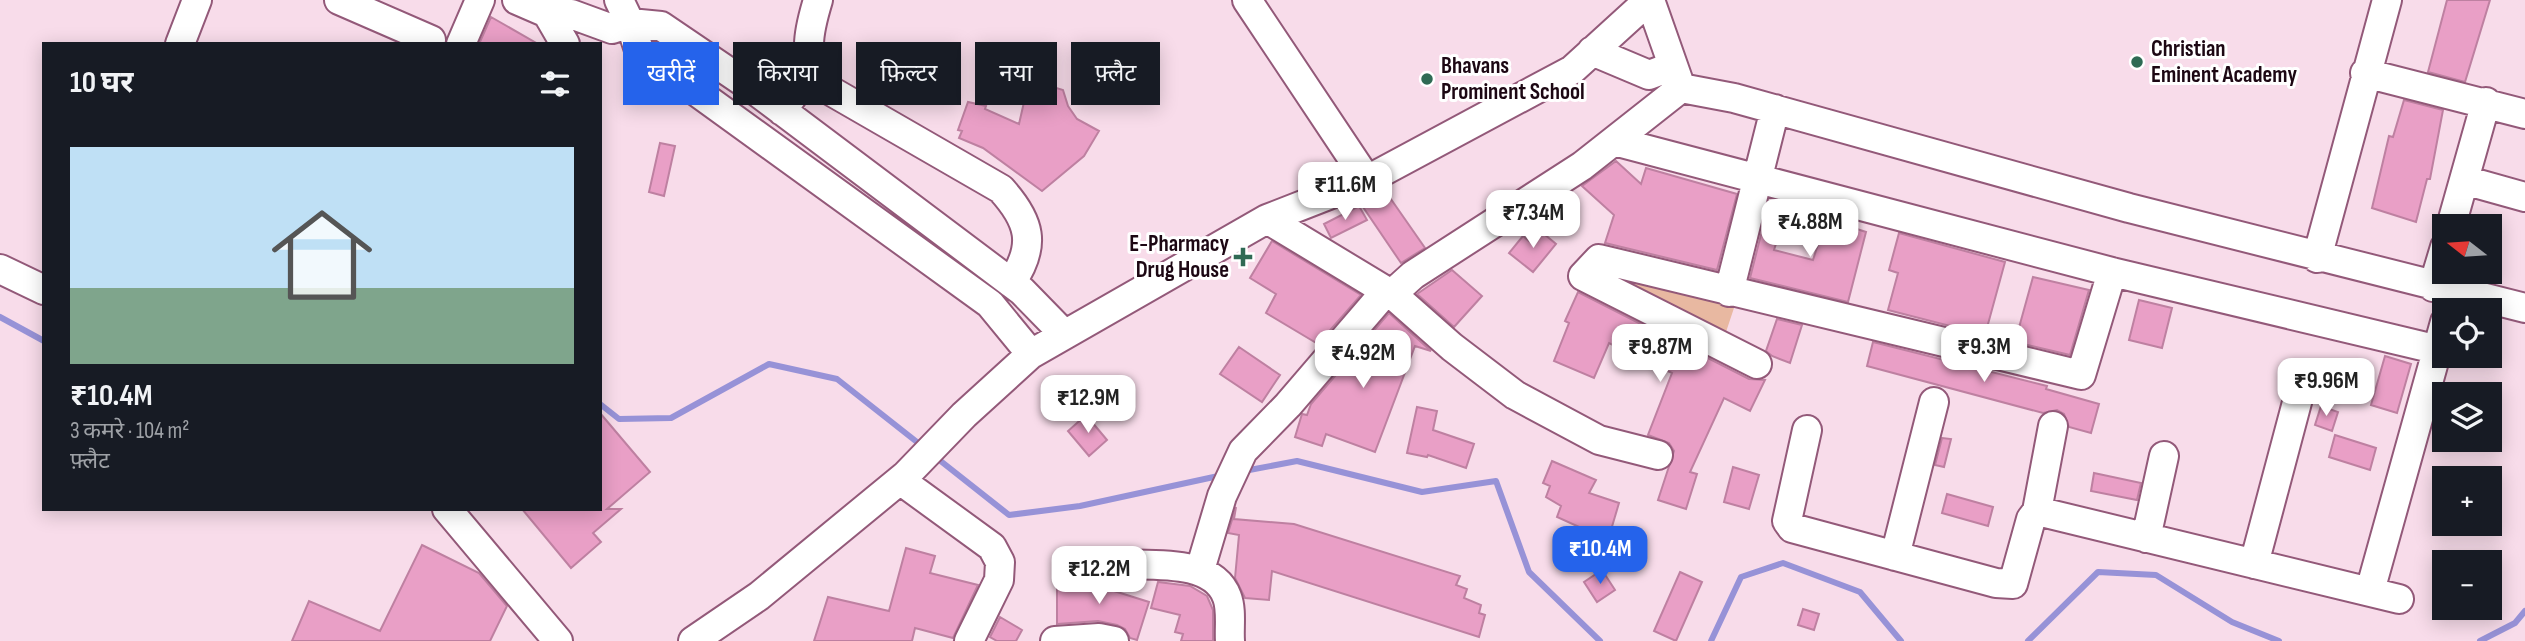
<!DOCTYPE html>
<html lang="hi">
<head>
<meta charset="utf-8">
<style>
  :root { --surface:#171b24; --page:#20242c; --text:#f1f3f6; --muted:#9ea1a6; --accent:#2563eb }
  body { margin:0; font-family:"Sofia Sans Condensed","Noto Sans Devanagari",sans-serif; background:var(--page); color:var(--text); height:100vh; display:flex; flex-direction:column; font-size:26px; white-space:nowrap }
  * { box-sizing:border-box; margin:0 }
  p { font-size:23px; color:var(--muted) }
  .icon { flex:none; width:38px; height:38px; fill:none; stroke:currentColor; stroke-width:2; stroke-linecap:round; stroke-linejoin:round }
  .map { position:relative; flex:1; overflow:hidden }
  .side { position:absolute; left:42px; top:42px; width:560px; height:469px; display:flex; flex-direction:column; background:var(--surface); border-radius:0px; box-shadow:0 4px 18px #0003 }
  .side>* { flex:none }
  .hud { position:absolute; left:623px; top:42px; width:665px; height:63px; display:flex; gap:14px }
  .needle { width:46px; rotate:287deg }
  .buttons { position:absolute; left:2432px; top:214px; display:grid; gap:14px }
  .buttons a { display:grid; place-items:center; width:70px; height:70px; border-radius:0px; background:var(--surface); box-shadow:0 4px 18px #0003; font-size:35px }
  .price { position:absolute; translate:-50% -60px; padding:0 16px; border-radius:14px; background:#fff; color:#222; font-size:23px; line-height:46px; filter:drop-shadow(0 2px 4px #0008) }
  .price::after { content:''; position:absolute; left:50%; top:42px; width:21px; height:16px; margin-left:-10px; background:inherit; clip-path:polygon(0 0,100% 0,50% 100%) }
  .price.current { background:var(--accent); color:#fff }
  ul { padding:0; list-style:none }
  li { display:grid; align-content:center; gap:14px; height:371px; padding:0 28px }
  li span { display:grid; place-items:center; height:217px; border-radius:0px; color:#555 }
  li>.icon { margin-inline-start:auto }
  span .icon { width:126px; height:126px; fill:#fffc; stroke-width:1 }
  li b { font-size:30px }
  h2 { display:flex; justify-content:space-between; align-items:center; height:84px; padding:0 28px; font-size:30px }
  .chip { padding:0 24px; border-radius:0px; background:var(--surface); box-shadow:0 4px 18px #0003; font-size:24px; line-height:63px }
  .chip.current { background:var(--accent); color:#fff }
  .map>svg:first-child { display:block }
</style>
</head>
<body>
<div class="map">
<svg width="2525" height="641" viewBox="0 0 2525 641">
  <rect width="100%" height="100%" fill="#f8dcea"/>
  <path fill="#e8b8a1" d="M 1606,273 L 1737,299 L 1726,332 Z"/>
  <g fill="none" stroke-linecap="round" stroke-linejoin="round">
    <path stroke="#9792d7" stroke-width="6" d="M 0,317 L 44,341
      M 600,404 L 619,419 L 671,418 L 769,364 L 837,379 L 922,446
      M 933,455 L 1009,515 L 1080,506 L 1223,475
      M 1244,471 L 1297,461 L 1422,492 L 1496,481 L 1529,572 L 1600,641
      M 1711,641 L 1741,577 L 1783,563 L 1860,592 L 1901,641
      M 2028,641 L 2098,572 L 2156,575 L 2232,622 L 2279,641
      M 2480,641 L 2515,623 L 2525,611"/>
  </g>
  <path fill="#e99fc6" stroke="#be80a1" stroke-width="2" d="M 2447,0 L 2490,0 L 2465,82 L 2428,72 Z
    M 491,17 L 538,44 L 479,44 Z
    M 1040,83 L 1063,90 L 1068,106 L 1077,119 L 1099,131 L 1084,156 L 1042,191 L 983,148 L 959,138 L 962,131 L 958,130 L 968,102 L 986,106 L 985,109 L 1019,124 L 1027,89 Z
    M 2404,100 L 2443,110 L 2430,179 L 2427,179 L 2416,222 L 2372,208 L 2389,136 L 2393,137 Z
    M 660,143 L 675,146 L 664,196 L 649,192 Z
    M 1616,161 L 1641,184 L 1646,168 L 1737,194 L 1717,270 L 1605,243 L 1614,215 L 1582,186 Z
    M 1386,192 L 1425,248 L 1401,263 L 1363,207 Z
    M 1769,203 L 1787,209 L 1774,250 L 1813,260 L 1826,219 L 1866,232 L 1848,302 L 1750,278 Z
    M 1359,206 L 1367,220 L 1331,238 L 1324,224 Z
    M 1538,229 L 1556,244 L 1533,272 L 1509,253 L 1523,236 L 1529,241 Z
    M 1899,233 L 2005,262 L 1985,335 L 1888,310 L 1898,273 L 1889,270 Z
    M 1272,241 L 1361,295 L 1318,344 L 1266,313 L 1276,294 L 1250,278 Z
    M 1452,270 L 1482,296 L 1454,327 L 1417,294 Z
    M 2033,277 L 2089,290 L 2070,355 L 2015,342 Z
    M 1578,292 L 1749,379 L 1765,380 L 1750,411 L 1724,398 L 1690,472 L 1697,474 L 1686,509 L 1658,500 L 1674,451 L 1669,443 L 1648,435 L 1672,373 L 1609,343 L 1594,378 L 1554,361 L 1569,323 L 1565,321 Z
    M 2139,300 L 2172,308 L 2162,348 L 2129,340 Z
    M 1389,313 L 1431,351 L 1415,346 L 1375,452 L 1326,434 L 1322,446 L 1295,437 L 1302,414 L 1307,415 L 1311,404 Z
    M 1777,319 L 1802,325 L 1790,363 L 1772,356 L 1766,351 Z
    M 1873,342 L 2047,386 L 2046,389 L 2099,404 L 2091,433 L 2069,427 L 2064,414 L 2057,410 L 2043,413 L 1867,366 Z
    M 1239,347 L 1280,375 L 1262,402 L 1220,374 Z
    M 2385,356 L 2411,364 L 2397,413 L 2371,405 Z
    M 2321,406 L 2338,412 L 2332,431 L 2315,425 Z
    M 1417,407 L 1437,411 L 1433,430 L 1474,444 L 1466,468 L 1428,455 L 1427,457 L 1407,453 Z
    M 600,413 L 650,472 L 607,509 L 621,509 L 593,533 L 601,542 L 571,568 L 522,509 L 600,509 Z
    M 1086,415 L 1107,440 L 1089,456 L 1068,431 Z
    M 2335,435 L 2376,448 L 2370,470 L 2329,457 Z
    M 1942,438 L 1951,439 L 1944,467 L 1935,465 Z
    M 1552,461 L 1596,480 L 1589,493 L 1619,503 L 1608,540 L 1557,517 L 1561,506 L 1546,497 L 1550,486 L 1543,483 Z
    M 1733,467 L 1759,475 L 1749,509 L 1724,502 Z
    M 2094,473 L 2141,483 L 2137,500 L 2091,491 Z
    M 1947,494 L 1993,507 L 1988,526 L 1942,513 Z
    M 1236,507 L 1234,519 L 1294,524 L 1460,576 L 1456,585 L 1467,589 L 1464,598 L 1481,605 L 1479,613 L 1485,615 L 1479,637 L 1272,571 L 1269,600 L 1245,598 L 1235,578 L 1239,535 L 1228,533 Z
    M 422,545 L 479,573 L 507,606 L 490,641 L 292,641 L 309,601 L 380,631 Z
    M 906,548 L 935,556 L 930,573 L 978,585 L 953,638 L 915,628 L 912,641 L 814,641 L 828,597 L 889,611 Z
    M 1602,570 L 1615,590 L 1597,602 L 1584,582 Z
    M 1680,572 L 1702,582 L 1676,641 L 1654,631 Z
    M 1079,580 L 1149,602 L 1137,640 L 1130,638 L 1125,629 L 1117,625 L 1098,621 L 1057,624 L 1057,581 Z
    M 1158,582 L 1190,586 L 1207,596 L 1213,610 L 1213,641 L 1181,641 L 1183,634 L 1175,632 L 1180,615 L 1151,608 Z
    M 1803,609 L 1819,614 L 1814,630 L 1798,625 Z
    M 1000,617 L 1022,630 L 1016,641 L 997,641 L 990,637 Z"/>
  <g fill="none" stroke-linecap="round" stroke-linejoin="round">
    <defs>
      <path id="minor" d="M 339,0 L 431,40
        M 517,0 L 547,13 L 571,14 L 612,29 L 630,23 L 619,0
        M 818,0 C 808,33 802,58 824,87 L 1001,189 C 1030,221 1037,245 1011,283
        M 1247,0 L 1367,180
        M 1650,0 L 1681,88 L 1734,98 L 2129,208 L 2525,308
        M 547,13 L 565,44
        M 180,44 L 197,0
        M 461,44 L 480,0
        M 1592,51 L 1649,75 L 1673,66
        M 2365,73 L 2525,114
        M 782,111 L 811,70
        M 1614,141 L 2112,272 L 2439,350
        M 2464,180 L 2525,197
        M 1267,219 L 1386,291
        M 2451,226 L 2486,102
        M 2317,258 L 2387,0
        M 0,269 L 44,290
        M 2433,287 L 2445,247
        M 1729,292 L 1775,109
        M 1392,294 L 1452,347 L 1515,395 L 1599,440 L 1658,455
        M 1031,354 L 990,304 L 639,50 L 630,23 L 661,26 L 748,85 L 1022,291 L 1063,333
        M 1757,364 L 1583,276 L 1599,259 L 2081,375 L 2112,272
        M 1807,430 L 1787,521 L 1792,528 L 1996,583 L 2013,584 L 2031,519 L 2037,511 L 2399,599
        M 900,480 L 992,547 L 1000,562 L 999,580 L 969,641
        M 447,509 L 558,641
        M 2037,511 L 2053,426
        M 2146,538 L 2164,456
        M 1895,556 L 1934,402
        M 1118,564 C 1151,566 1213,558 1227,597 C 1232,610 1229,628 1230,641
        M 2254,564 L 2300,391
        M 1200,570 L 1222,496 L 1243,451 L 1288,405 L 1386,291 L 1392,294 L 1413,275 L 1582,166 L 1681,88
        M 2370,591 L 2445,322
        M 693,641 L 759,596 L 906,475 L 964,415 L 1031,354 L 1267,219 L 1367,180 L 1572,70 L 1649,0
        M 1055,641 L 1099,638 L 1114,641"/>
    </defs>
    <use href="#minor" stroke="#935979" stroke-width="32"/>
    <use href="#minor" stroke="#fff" stroke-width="28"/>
  </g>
  <g fill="#2f6a54" stroke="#fff" stroke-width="2.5">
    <circle cx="2137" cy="62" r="7"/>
    <circle cx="1427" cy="79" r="7"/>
    <path d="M1239.5 246.5h7v7h7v7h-7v7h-7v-7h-7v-7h7z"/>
  </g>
  <g text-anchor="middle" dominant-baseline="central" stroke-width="6" stroke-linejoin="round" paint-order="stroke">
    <g font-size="23" font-weight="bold" fill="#1c0713" stroke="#fff" text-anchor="start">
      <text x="2151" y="49">Christian<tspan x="2151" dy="26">Eminent Academy</tspan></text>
      <text x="1441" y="66">Bhavans<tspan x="1441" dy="26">Prominent School</tspan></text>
      <text x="1229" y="244" text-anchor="end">E-Pharmacy<tspan x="1229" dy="26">Drug House</tspan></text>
    </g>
  </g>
</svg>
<div class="buttons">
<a><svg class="needle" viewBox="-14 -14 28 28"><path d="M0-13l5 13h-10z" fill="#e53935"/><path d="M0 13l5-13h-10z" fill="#9ea1a6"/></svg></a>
<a><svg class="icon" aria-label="locate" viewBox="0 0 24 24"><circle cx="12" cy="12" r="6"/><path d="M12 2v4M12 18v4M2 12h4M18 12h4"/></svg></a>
<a><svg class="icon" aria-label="layers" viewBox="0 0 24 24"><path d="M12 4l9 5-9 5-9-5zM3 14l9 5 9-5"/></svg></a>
<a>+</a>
<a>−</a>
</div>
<b class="price" style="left:1345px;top:222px">₹11.6M</b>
<b class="price" style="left:1533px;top:250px">₹7.34M</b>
<b class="price" style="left:1810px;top:259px">₹4.88M</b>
<b class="price" style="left:1660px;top:384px">₹9.87M</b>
<b class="price" style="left:1984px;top:384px">₹9.3M</b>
<b class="price" style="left:1363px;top:390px">₹4.92M</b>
<b class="price" style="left:2326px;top:418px">₹9.96M</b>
<b class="price" style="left:1088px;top:435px">₹12.9M</b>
<b class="price current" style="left:1600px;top:586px">₹10.4M</b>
<b class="price" style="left:1099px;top:606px">₹12.2M</b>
<div class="hud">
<a class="chip current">खरीदें</a>
<a class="chip">किराया</a>
<a class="chip">फ़िल्टर</a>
<a class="chip">नया</a>
<a class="chip">फ़्लैट</a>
</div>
<section class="side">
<h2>10 घर<svg class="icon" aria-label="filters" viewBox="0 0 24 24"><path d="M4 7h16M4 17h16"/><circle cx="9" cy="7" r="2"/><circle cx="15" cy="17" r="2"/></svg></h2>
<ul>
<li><span style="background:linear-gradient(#bfe0f5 65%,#7fa58c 0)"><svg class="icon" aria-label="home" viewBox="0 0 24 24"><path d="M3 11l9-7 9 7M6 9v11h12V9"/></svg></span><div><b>₹10.4M</b><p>3 कमरे · 104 m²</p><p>फ़्लैट</p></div></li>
</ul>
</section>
</div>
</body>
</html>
